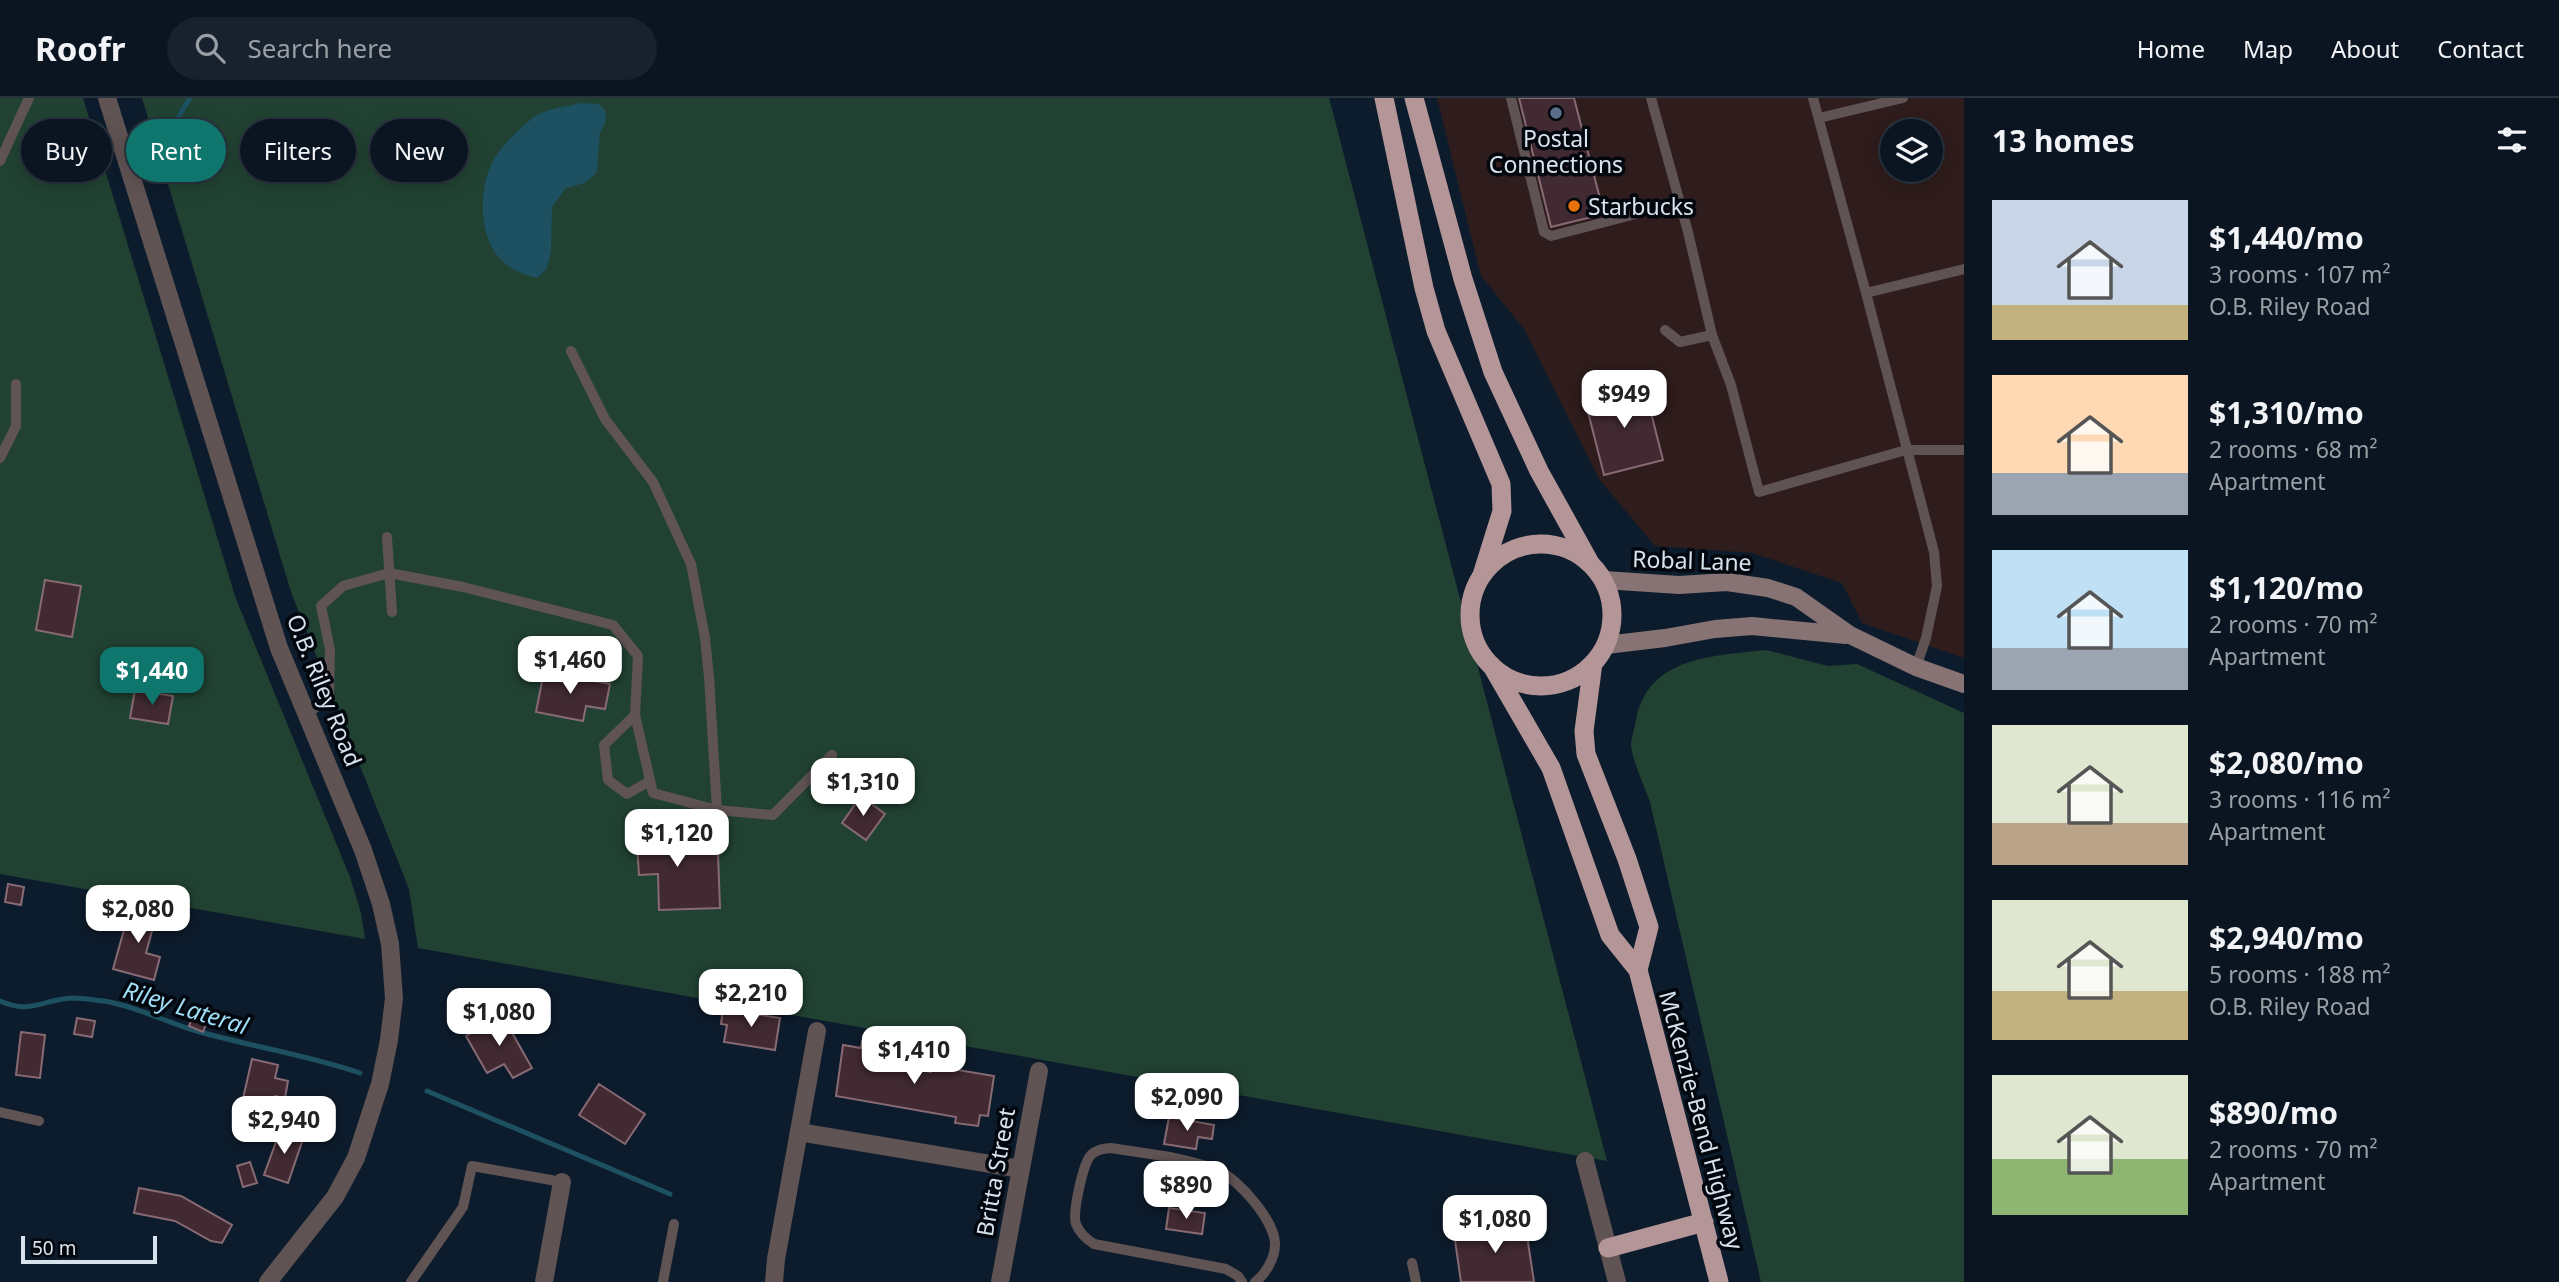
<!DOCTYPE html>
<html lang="en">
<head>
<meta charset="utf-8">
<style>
  :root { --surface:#0a1521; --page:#18222e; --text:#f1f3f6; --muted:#999fa5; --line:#2a343f; --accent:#0f766e }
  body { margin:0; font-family:"Noto Sans",sans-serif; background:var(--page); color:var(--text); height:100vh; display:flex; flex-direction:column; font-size:26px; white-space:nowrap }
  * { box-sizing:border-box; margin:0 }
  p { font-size:23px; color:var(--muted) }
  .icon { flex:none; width:38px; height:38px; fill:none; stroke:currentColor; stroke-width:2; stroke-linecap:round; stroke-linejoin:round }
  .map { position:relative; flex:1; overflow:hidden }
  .details { display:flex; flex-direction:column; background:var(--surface); width:595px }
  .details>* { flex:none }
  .guide { position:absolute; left:21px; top:21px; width:665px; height:63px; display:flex; gap:14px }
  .buttons { position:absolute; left:1880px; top:21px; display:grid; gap:14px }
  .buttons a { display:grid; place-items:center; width:63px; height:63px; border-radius:50%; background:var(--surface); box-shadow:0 4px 18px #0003,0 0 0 2px var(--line); font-size:35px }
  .scale { position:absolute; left:21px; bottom:18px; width:136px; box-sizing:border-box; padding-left:7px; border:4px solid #d7e2ed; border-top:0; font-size:19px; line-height:24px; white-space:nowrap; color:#d7e2ed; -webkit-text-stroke:5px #02060d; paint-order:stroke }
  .price { position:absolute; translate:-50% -60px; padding:0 16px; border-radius:14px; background:#fff; color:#222; font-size:23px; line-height:46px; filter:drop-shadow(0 2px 4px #0008) }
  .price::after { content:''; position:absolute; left:50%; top:42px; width:21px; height:16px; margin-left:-10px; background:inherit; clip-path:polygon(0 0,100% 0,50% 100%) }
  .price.on { background:var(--accent); color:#fff }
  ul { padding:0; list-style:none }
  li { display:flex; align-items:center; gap:21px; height:175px; padding:0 28px }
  li span { display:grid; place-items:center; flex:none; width:196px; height:140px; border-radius:0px; color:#555 }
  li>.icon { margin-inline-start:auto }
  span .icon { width:84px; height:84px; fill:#fffc; stroke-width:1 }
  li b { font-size:30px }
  h2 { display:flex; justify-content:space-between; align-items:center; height:84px; padding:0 28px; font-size:30px }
  .chip { padding:0 24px; border-radius:32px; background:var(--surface); box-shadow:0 4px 18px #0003,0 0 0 2px var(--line); font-size:24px; line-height:63px }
  .chip.on { background:var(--accent); color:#fff }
  header { display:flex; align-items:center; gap:42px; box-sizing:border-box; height:98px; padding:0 35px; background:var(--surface); border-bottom:2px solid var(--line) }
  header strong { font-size:33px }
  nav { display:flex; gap:38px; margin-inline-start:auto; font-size:24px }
  .search { width:490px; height:63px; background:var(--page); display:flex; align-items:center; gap:18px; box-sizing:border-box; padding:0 24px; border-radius:38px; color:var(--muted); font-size:26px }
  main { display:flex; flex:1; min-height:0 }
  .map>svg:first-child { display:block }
</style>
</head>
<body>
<header>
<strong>Roofr</strong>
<div class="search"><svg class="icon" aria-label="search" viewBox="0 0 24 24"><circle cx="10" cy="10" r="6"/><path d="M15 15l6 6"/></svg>Search here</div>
<nav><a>Home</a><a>Map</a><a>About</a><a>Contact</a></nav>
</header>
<main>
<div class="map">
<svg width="1964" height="1184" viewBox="0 0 1964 1184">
  <rect width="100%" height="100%" fill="#0d1c2c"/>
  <path fill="#2f1c1c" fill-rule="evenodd" d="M 1437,0 L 1964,0 L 1964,560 L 1862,525 L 1842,485 L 1752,455 L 1655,448 L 1599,381 L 1524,231 L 1481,178 ZM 1892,33 L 1930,33 L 1930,72 L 1892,72 Z"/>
  <path fill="#214232" d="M 0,0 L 83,0 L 236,501 L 350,779 L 361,815 L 365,841 L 0,776 Z
    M 142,0 L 1329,0 L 1607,1063 L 418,850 L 409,791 L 291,494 Z
    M 1766,552 L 1828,568 L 1857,566 L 1964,615 L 1964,1184 L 1761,1184 L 1650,704 C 1645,690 1632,661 1631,648 C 1631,640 1635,630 1636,622 C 1648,558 1714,558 1766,552 Z"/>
  <path fill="#1d5061" d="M 580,5 L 599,6 L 606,14 L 605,26 L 600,34 L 597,74 L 585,85 L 566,90 L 552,109 L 551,153 L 547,170 L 537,180 C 519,176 502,167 493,151 C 478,127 480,81 496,58 C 505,44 521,29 534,19 C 545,11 566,9 580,5 Z"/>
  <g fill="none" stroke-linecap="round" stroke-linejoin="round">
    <path stroke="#1d5061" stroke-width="5" d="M 163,44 L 190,0
      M 0,903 C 31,917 44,901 72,900 C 83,900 94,902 104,903 C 135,908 161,922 190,931 C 246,948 305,956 360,975
      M 427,993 L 670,1096"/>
  </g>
  <path fill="#422a32" stroke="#876a73" stroke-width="2" d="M 1519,0 L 1574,0 L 1604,116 L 1551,129 Z
    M 1644,287 L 1663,362 L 1604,377 L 1585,302 Z
    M 45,482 L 81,488 L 72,539 L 36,532 Z
    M 544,573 L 610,586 L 605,611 L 586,608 L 583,623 L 536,614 Z
    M 135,592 L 173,598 L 168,626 L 130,620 Z
    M 861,698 L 885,716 L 866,742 L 842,725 Z
    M 662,715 L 664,756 L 718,755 L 720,810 L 659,812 L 658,776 L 639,777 L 635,716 Z
    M 8,786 L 24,789 L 21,807 L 5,804 Z
    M 131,807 L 157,815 L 146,855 L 160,859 L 154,882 L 113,871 Z
    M 195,911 L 210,916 L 203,934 L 189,928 Z
    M 723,911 L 780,920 L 775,952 L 724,944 L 727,927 L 721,926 Z
    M 502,917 L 532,970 L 513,980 L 504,966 L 487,975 L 466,938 Z
    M 77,920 L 95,923 L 92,939 L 74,936 Z
    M 21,934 L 45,937 L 40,980 L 16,977 Z
    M 862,943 L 876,946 L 875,956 L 895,960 L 893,967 L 931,974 L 932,965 L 946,968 L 946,970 L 994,978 L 988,1018 L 980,1017 L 978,1028 L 955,1025 L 956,1019 L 836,998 L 843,947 L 861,950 Z
    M 252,961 L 278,967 L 275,980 L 288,983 L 285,1000 L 275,998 L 272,1012 L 242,1005 Z
    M 599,986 L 645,1016 L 625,1046 L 579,1017 Z
    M 1169,1019 L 1214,1027 L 1212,1041 L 1198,1039 L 1196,1051 L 1164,1046 Z
    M 281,1030 L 304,1038 L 288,1085 L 264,1077 Z
    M 250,1064 L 257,1085 L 243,1089 L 237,1068 Z
    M 139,1090 L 181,1098 L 232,1127 L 222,1145 L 211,1143 L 175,1123 L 134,1115 Z
    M 1169,1110 L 1205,1115 L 1202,1136 L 1166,1131 Z
    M 1525,1124 L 1534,1184 L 1461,1184 L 1454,1135 Z"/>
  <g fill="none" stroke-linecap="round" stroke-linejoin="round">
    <path stroke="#605354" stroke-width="10" d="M 1511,0 L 1544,134 L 1551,138 L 1636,116
      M 1651,0 L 1688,134 L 1712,237 L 1731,287 L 1759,394 L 1906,352 L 1964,352
      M 1813,0 L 1866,195 L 1964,171
      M 1819,20 L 1903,0
      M 0,63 L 29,0
      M 1866,195 L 1934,454 L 1937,488 L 1926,540 L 1916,569
      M 1665,232 L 1680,244 L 1712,237
      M 571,253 L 605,321 L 653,384 L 691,466 L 705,540 L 709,579 L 717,712
      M 0,360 L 16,328 L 16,286
      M 387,439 L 392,514
      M 307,616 L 329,599 L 330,552 L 321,508 L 343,488 L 389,475 L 463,489 L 613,527 L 638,558 L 635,617 L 653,695 L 717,712 L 773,717 L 832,657
      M 635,617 L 604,647 L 608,682 L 627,696 L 650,683
      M 0,1014 L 39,1023
      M 1412,1165 L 1416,1184
      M 411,1184 L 463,1109 L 472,1068 L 562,1084
      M 663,1184 L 674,1126
      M 1242,1184 L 1238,1178 L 1226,1171 L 1094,1146 C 1086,1141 1080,1136 1076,1126 C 1072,1116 1083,1065 1091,1057 C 1097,1051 1103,1051 1111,1050 C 1146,1056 1185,1059 1217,1072 C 1238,1080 1276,1124 1275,1147 C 1275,1160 1265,1177 1255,1184"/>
    <path stroke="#605354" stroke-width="18" d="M 799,1034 L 1020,1071
      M 1585,1063 L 1617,1184
      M 544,1184 L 562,1084
      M 774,1184 L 776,1161 L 817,933
      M 1000,1184 L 1039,973"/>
    <path stroke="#605354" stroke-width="18" d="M 107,0 L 279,550 L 363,752 L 381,806 L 390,846 L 394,900 L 389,942 L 380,986 L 356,1060 L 335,1099 L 268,1184"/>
    <path stroke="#877374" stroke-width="18" d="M 1604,482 L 1679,487 L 1727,484 L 1768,490 L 1796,499 L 1850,537 L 1916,569 L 1964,586
      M 1606,547 L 1665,540 L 1715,531 L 1752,528 L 1846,537"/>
    <path stroke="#b49698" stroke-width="19" d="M 1384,0 L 1424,190 L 1436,233 L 1501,386 L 1502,413 L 1482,477
      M 1414,0 L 1463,181 L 1493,274 L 1539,373 L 1590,465
      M1470 517a71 71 0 1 1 142 0a71 71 0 1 1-142 0Z
      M 1593,565 L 1584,633 L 1586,656 L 1627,761 L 1649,829 L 1638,872
      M 1492,568 L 1551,670 L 1610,837 L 1638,872 L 1719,1184
      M 1608,1150 L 1704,1124"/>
  </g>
  <circle fill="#5c6f8a" stroke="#02060d" stroke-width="2.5" cx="1556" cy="15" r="7"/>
  <circle fill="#e8710a" stroke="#02060d" stroke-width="2.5" cx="1574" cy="108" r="7"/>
  <g text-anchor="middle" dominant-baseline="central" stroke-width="7" stroke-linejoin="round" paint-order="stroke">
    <g font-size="23" fill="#d7e2ed" stroke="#02060d">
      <text x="1556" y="40">Postal<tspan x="1556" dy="26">Connections</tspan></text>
      <text x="1588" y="108" text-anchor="start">Starbucks</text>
    </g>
    <g font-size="23" fill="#d7e2ed" stroke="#02060d">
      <text transform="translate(1692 462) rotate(2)">Robal Lane</text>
      <text transform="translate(325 592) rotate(68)">O.B. Riley Road</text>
      <text transform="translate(1702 1022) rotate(75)">McKenzie-Bend Highway</text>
      <text transform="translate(995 1074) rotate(-80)">Britta Street</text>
    </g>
    <g font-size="24" font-style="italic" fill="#a0dff8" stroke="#02060d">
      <text transform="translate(186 909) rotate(17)">Riley Lateral</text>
    </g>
  </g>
</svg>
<div class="buttons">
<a><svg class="icon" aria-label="layers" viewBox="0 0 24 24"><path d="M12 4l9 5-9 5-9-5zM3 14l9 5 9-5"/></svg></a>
</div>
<div class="scale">50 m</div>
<b class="price" style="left:1624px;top:332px">$949</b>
<b class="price" style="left:570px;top:598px">$1,460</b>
<b class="price on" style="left:152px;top:609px">$1,440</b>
<b class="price" style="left:863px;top:720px">$1,310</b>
<b class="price" style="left:677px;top:771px">$1,120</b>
<b class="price" style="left:138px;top:847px">$2,080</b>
<b class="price" style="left:751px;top:931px">$2,210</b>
<b class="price" style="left:499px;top:950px">$1,080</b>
<b class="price" style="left:914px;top:988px">$1,410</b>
<b class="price" style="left:1187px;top:1035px">$2,090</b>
<b class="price" style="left:284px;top:1058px">$2,940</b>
<b class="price" style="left:1186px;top:1123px">$890</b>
<b class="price" style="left:1495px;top:1157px">$1,080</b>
<div class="guide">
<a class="chip">Buy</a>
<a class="chip on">Rent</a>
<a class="chip">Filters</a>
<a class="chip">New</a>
</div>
</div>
<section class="details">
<h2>13 homes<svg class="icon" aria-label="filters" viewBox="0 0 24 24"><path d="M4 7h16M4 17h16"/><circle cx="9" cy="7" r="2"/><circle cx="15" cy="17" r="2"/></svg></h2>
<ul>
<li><span style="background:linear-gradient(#c9d6e8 75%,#c2b280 0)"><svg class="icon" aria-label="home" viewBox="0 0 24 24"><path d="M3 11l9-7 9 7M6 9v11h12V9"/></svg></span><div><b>$1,440/mo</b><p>3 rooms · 107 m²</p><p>O.B. Riley Road</p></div></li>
<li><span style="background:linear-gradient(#ffd9b3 70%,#9aa5b1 0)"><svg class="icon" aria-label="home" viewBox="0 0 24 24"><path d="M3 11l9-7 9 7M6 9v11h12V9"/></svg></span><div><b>$1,310/mo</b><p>2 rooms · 68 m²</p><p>Apartment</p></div></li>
<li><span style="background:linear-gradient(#bfe0f5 70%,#9aa5b1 0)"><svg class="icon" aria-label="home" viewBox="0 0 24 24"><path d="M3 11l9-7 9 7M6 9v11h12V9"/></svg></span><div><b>$1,120/mo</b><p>2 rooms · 70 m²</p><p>Apartment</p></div></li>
<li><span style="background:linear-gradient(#dfe7d0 70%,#b9a48a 0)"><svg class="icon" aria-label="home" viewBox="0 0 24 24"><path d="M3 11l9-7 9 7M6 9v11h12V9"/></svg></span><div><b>$2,080/mo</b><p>3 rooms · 116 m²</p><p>Apartment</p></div></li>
<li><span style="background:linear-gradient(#dfe7d0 65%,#c2b280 0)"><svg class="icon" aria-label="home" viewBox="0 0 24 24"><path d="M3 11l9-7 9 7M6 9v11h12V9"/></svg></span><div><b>$2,940/mo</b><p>5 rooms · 188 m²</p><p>O.B. Riley Road</p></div></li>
<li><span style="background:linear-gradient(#dfe7d0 60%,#8fb573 0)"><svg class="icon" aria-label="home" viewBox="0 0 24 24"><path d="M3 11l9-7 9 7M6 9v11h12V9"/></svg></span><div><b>$890/mo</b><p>2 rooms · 70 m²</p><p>Apartment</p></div></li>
</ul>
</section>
</main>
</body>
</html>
